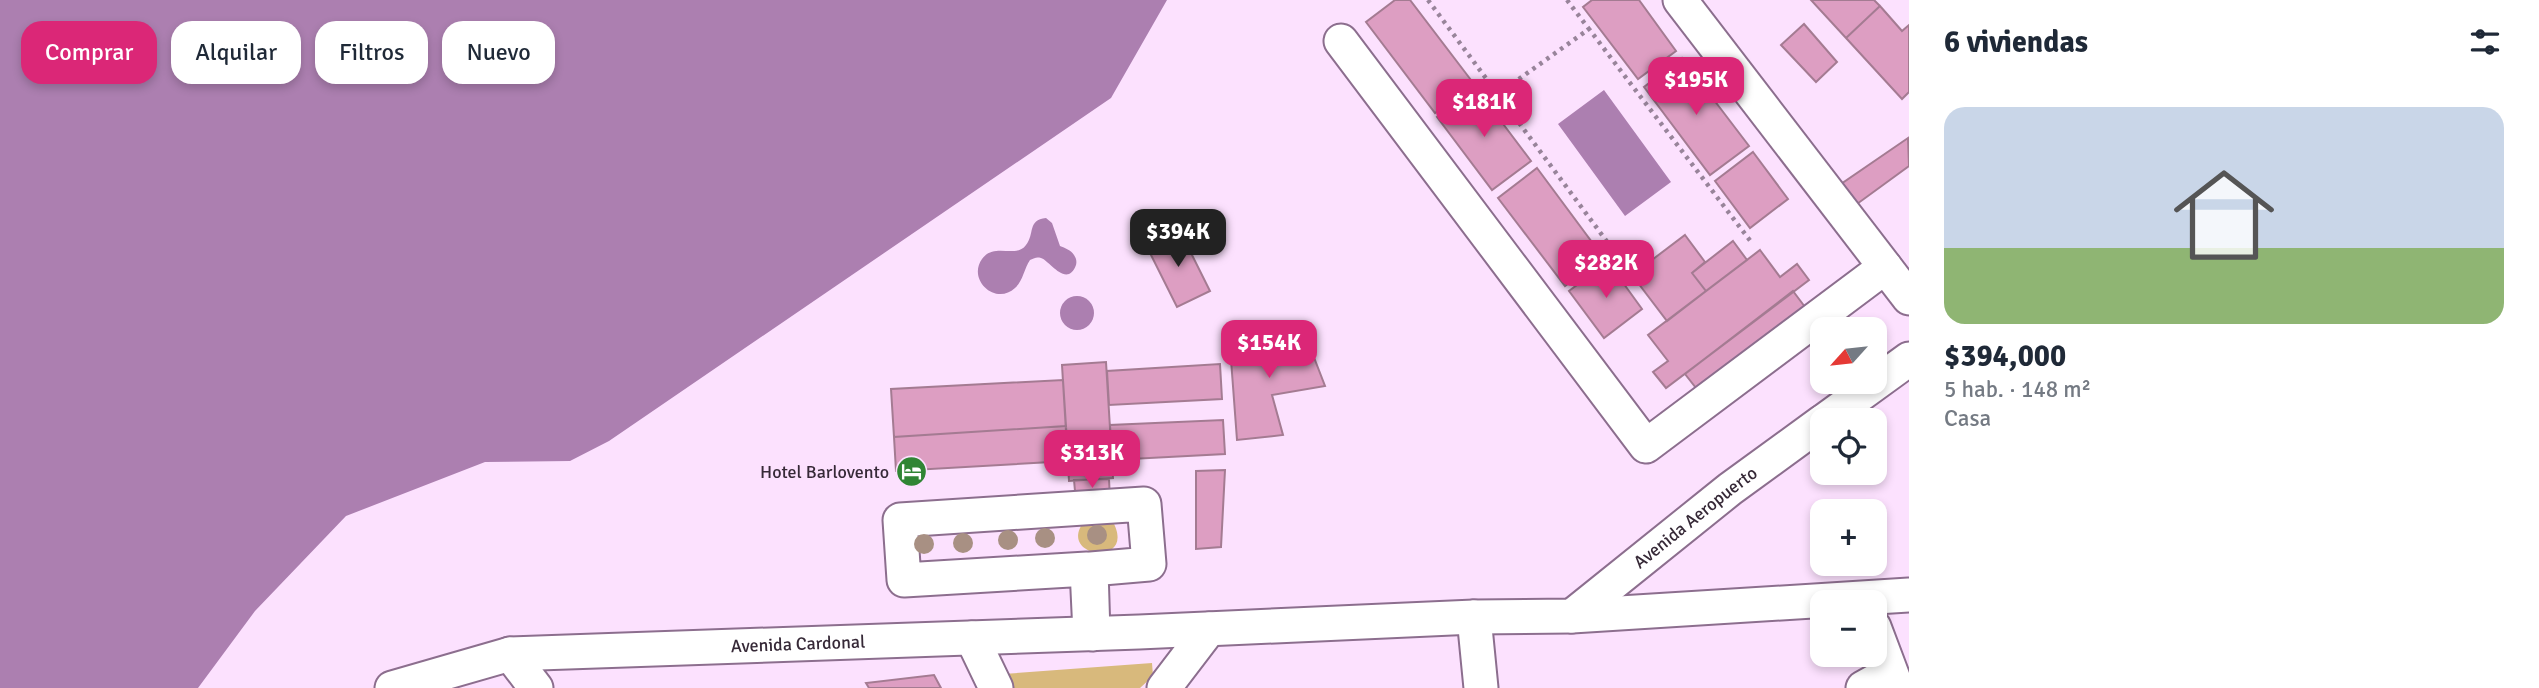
<!DOCTYPE html>
<html lang="es">
<head>
<meta charset="utf-8">
<style>
  :root { --surface:#fff; --page:#f6f6f7; --text:#1f2937; --muted:#747a83; --accent:#db2777 }
  body { margin:0; font-family:Signika,sans-serif; background:var(--page); color:var(--text); height:100vh; display:flex; flex-direction:column; font-size:26px; white-space:nowrap }
  * { box-sizing:border-box; margin:0 }
  p { font-size:23px; color:var(--muted) }
  .icon { flex:none; width:38px; height:38px; fill:none; stroke:currentColor; stroke-width:2; stroke-linecap:round; stroke-linejoin:round }
  .map { position:relative; flex:1; overflow:hidden }
  .drawer { display:flex; flex-direction:column; background:var(--surface); width:630px }
  .drawer>* { flex:none }
  .hud { position:absolute; left:21px; top:21px; width:665px; height:63px; display:flex; gap:14px }
  .needle { width:46px; rotate:243deg }
  .controls { position:absolute; left:1810px; top:317px; display:grid; gap:14px }
  .controls a { display:grid; place-items:center; width:77px; height:77px; border-radius:14px; background:var(--surface); box-shadow:0 4px 10px #0003; font-size:35px }
  .price { position:absolute; translate:-50% -60px; padding:0 16px; border-radius:14px; background:var(--accent); color:#fff; font-size:23px; line-height:46px; filter:drop-shadow(0 2px 4px #0008) }
  .price::after { content:''; position:absolute; left:50%; top:42px; width:21px; height:16px; margin-left:-10px; background:inherit; clip-path:polygon(0 0,100% 0,50% 100%) }
  .price.current { background:#222; color:#fff }
  ul { padding:0; list-style:none }
  li { display:grid; align-content:center; gap:14px; height:371px; padding:0 35px }
  li span { display:grid; place-items:center; height:217px; border-radius:21px; color:#555 }
  li>.icon { margin-inline-start:auto }
  span .icon { width:126px; height:126px; fill:#fffc; stroke-width:1 }
  li b { font-size:30px }
  h2 { display:flex; justify-content:space-between; align-items:center; height:84px; padding:0 35px; font-size:30px }
  .tag { padding:0 24px; border-radius:21px; background:var(--surface); box-shadow:0 4px 10px #0003; font-size:24px; line-height:63px }
  .tag.current { background:var(--accent); color:#fff }
  main { display:flex; flex:1; min-height:0 }
  .map>svg:first-child { display:block }
</style>
</head>
<body>
<main>
<div class="map">
<svg width="1909" height="688" viewBox="0 0 1909 688">
  <rect width="100%" height="100%" fill="#fce1fe"/>
  <path fill="#d8b97c" d="M 1086,519 L 1112,520 C 1140,569 1052,558 1086,519 Z
    M 1152,663 L 1153,676 L 1140,688 L 1011,688 L 1003,674 Z"/>
  <path fill="#ac7fb0" d="M 0,0 L 1167,0 L 1111,98 L 609,441 L 570,461 L 485,462 L 346,516 L 255,611 L 198,688 L 0,688 Z
    M 1604,90 L 1671,182 L 1625,216 L 1558,124 Z
    M 1046,218 L 1052,223 L 1060,246 C 1065,248 1071,250 1074,255 C 1076,258 1077,261 1076,265 C 1067,289 1049,260 1041,258 C 1036,257 1035,258 1030,260 C 1024,269 1023,281 1015,288 C 996,306 967,280 982,259 C 994,242 1016,259 1026,245 C 1035,234 1027,220 1046,218 Z
    M1060 313a17 17 0 1 1 34 0a17 17 0 1 1-34 0Z"/>
  <path fill="#dd9ec2" stroke="#a47b92" stroke-width="2" d="M 1395,0 L 1410,0 L 1474,84 L 1435,113 L 1366,22 Z
    M 1592,0 L 1639,0 L 1676,51 L 1638,79 L 1583,7 Z
    M 1811,0 L 1874,0 L 1880,6 L 1846,38 Z
    M 1880,6 L 1902,31 L 1909,25 L 1909,92 L 1902,99 L 1846,38 Z
    M 1804,24 L 1837,62 L 1816,82 L 1781,45 Z
    M 1682,58 L 1749,146 L 1710,175 L 1644,87 Z
    M 1476,88 L 1531,161 L 1492,190 L 1437,117 Z
    M 1908,138 L 1909,166 L 1857,204 L 1841,184 Z
    M 1753,152 L 1788,199 L 1750,228 L 1715,181 Z
    M 1537,168 L 1603,257 L 1565,286 L 1498,198 Z
    M 1180,231 L 1210,291 L 1177,307 L 1147,247 Z
    M 1685,235 L 1705,262 L 1692,273 L 1706,291 L 1667,321 L 1632,275 Z
    M 1733,241 L 1747,260 L 1706,291 L 1692,273 Z
    M 1760,250 L 1780,277 L 1797,264 L 1809,280 L 1666,388 L 1653,372 L 1668,361 L 1648,335 Z
    M 1608,262 L 1642,309 L 1604,338 L 1569,291 Z
    M 1793,291 L 1808,311 L 1700,393 L 1685,374 Z
    M 1303,329 L 1325,386 L 1272,395 L 1283,435 L 1237,440 L 1230,346 Z
    M 1106,362 L 1113,478 L 1069,481 L 1062,365 Z
    M 1220,364 L 1222,399 L 1109,405 L 1107,371 Z
    M 1063,380 L 1066,426 L 894,437 L 891,389 Z
    M 1223,420 L 1225,454 L 1112,460 L 1110,425 Z
    M 1066,426 L 1068,461 L 896,471 L 894,437 Z
    M 1225,470 L 1221,547 L 1196,549 L 1196,471 Z
    M 1109,479 L 1110,500 L 1076,502 L 1074,480 Z
    M 934,675 L 941,688 L 869,688 L 866,683 Z"/>
  <g fill="none" stroke-linecap="round" stroke-linejoin="round">
    <defs>
      <g id="street">
        <path d="M 1680,0 L 1909,298"/>
        <path d="M 1341,41 L 1646,446 L 1885,267"/>
        <path d="M 1825,420 L 1909,359"/>
        <path id="s1" d="M 1572,616 L 1730,489 L 1822,422"/>
        <path d="M 1474,617 L 1481,688"/>
        <path d="M 1874,627 L 1897,688"/>
        <path d="M 1090,633 L 1087,569 L 904,580 L 900,520 L 1144,504 L 1149,564 L 1091,569 L 1093,634"/>
        <path d="M 972,638 L 996,688"/>
        <path d="M 510,654 L 536,688"/>
        <path id="s2" d="M 392,688 L 510,654 L 1139,632 L 1474,617 L 1572,616 L 1909,595"/>
        <path d="M 1164,688 L 1209,629"/>
        <path d="M 1863,688 L 1890,673"/>
      </g>
    </defs>
    <use href="#street" stroke="#8c6e8e" stroke-width="37"/>
    <path stroke="#98849a" stroke-width="4.5" stroke-dasharray="3.5 5" stroke-linecap="butt" d="M 1428,0 L 1628,270
      M 1567,0 L 1589,29
      M 1498,94 L 1589,29 L 1752,243"/>
    <use href="#street" stroke="#fff" stroke-width="33"/>
  </g>
  <g fill="#a89083">
    <circle cx="1097" cy="535" r="10"/>
    <circle cx="1045" cy="538" r="10"/>
    <circle cx="1008" cy="540" r="10"/>
    <circle cx="963" cy="543" r="10"/>
    <circle cx="924" cy="544" r="10"/>
  </g>
  <defs>
    <symbol id="hotel-disc" viewBox="-11 -11 22 22"><circle r="9.5" fill="#308534" stroke="#fce1fe"/><path d="M-6-4.5h1.5V1H6V5H4.5V3h-9V5H-6ZM-4 0a1.8 1.8 0 1 1 3.6 0ZM.5 0V-2.5h3Q6-2.5 6 0Z" fill="#fff"/></symbol>
  </defs>
  <g fill-rule="evenodd">
    <use href="#hotel-disc" x="894" y="454" width="35" height="35"/>
  </g>
  <g text-anchor="middle" dominant-baseline="central" stroke-width="5" stroke-linejoin="round" paint-order="stroke">
    <g font-size="18" fill="#362937" stroke="#fce1fe" text-anchor="end">
      <text x="889" y="472">Hotel Barlovento</text>
    </g>
    <g font-size="18" fill="#362937" stroke="#fce1fe">
      <text stroke="none"><textPath href="#s1" startOffset="158">Avenida Aeropuerto</textPath></text>
      <text stroke="none"><textPath href="#s2" startOffset="411">Avenida Cardonal</textPath></text>
    </g>
  </g>
</svg>
<div class="controls">
<a><svg class="needle" viewBox="-14 -14 28 28"><path d="M0-13l5 13h-10z" fill="#e53935"/><path d="M0 13l5-13h-10z" fill="#747a83"/></svg></a>
<a><svg class="icon" aria-label="locate" viewBox="0 0 24 24"><circle cx="12" cy="12" r="6"/><path d="M12 2v4M12 18v4M2 12h4M18 12h4"/></svg></a>
<a>+</a>
<a>−</a>
</div>
<b class="price" style="left:1696px;top:117px">$195K</b>
<b class="price" style="left:1484px;top:139px">$181K</b>
<b class="price current" style="left:1178px;top:269px">$394K</b>
<b class="price" style="left:1606px;top:300px">$282K</b>
<b class="price" style="left:1269px;top:380px">$154K</b>
<b class="price" style="left:1092px;top:490px">$313K</b>
<div class="hud">
<a class="tag current">Comprar</a>
<a class="tag">Alquilar</a>
<a class="tag">Filtros</a>
<a class="tag">Nuevo</a>
</div>
</div>
<section class="drawer">
<h2>6 viviendas<svg class="icon" aria-label="filters" viewBox="0 0 24 24"><path d="M4 7h16M4 17h16"/><circle cx="9" cy="7" r="2"/><circle cx="15" cy="17" r="2"/></svg></h2>
<ul>
<li><span style="background:linear-gradient(#c9d6e8 65%,#8fb573 0)"><svg class="icon" aria-label="home" viewBox="0 0 24 24"><path d="M3 11l9-7 9 7M6 9v11h12V9"/></svg></span><div><b>$394,000</b><p>5 hab. · 148 m²</p><p>Casa</p></div></li>
</ul>
</section>
</main>
</body>
</html>
